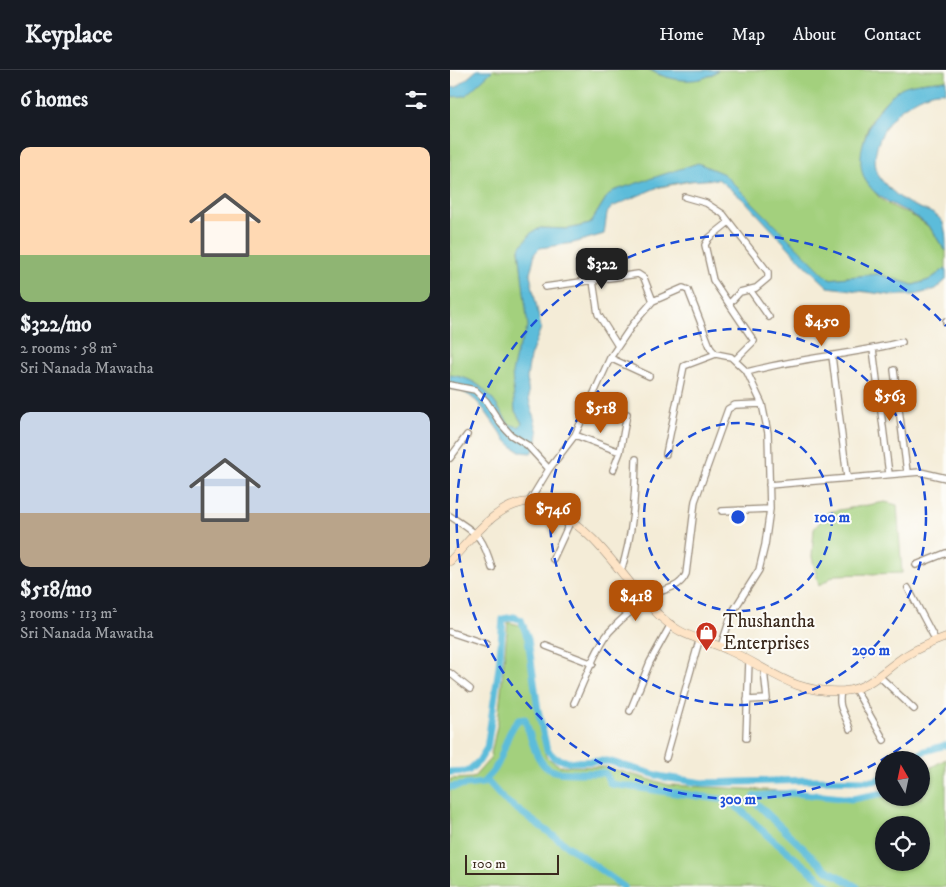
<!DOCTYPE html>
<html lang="en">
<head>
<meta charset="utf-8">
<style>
  :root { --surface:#171b24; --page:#20242c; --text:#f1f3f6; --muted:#9ea1a6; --line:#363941; --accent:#b45309 }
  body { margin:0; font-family:"IM FELL DW Pica",serif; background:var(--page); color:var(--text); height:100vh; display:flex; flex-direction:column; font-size:19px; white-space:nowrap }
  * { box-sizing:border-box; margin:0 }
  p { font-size:16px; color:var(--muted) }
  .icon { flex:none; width:28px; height:28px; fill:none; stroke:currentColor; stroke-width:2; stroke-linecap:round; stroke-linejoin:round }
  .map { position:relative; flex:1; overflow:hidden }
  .details { display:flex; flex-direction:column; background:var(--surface); width:450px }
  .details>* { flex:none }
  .needle { width:32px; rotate:351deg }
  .fabs { position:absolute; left:425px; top:681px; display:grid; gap:10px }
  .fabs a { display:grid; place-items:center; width:55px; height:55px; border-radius:50%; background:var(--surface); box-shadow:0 1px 4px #0004; font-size:25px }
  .scale { position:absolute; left:15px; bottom:12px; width:94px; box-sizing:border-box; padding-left:5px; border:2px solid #3b2a1e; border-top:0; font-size:14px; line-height:18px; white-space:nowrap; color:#3b2a1e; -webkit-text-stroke:4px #fdfcf7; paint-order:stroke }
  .price { position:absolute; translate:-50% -42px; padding:0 11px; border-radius:10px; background:var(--accent); color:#fff; font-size:16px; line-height:32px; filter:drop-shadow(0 1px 2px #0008) }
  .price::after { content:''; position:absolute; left:50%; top:30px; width:15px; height:11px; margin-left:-8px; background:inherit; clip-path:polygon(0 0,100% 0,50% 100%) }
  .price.current { background:#222; color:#fff }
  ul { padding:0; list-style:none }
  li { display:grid; align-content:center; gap:10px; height:265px; padding:0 20px }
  li span { display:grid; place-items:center; height:155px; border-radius:10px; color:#555 }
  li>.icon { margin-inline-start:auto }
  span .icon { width:90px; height:90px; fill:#fffc; stroke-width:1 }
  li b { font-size:21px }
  h2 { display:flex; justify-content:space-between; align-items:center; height:60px; padding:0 20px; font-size:21px }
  header { display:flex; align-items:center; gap:30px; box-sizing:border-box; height:70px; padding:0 25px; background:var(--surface); border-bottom:1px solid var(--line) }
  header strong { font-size:24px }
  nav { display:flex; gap:28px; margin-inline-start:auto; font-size:18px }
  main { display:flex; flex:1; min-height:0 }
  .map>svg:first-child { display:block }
</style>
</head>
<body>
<header>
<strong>Keyplace</strong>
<nav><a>Home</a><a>Map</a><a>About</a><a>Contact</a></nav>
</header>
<main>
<section class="details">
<h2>6 homes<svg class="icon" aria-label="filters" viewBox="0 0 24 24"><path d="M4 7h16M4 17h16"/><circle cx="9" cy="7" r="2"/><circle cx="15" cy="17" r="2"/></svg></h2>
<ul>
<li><span style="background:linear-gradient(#ffd9b3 70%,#8fb573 0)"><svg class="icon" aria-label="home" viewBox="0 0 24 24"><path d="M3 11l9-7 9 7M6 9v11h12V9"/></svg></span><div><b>$322/mo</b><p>2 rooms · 58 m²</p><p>Sri Nanada Mawatha</p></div></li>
<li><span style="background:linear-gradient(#c9d6e8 65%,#b9a48a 0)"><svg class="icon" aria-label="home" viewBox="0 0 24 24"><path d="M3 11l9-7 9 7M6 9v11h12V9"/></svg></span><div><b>$518/mo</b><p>3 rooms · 113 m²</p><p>Sri Nanada Mawatha</p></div></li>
</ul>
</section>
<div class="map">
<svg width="496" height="817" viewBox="0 0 496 817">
  <rect width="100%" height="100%" fill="#fdfcf7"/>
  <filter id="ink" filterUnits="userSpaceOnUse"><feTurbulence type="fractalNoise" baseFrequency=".02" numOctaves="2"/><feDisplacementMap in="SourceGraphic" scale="10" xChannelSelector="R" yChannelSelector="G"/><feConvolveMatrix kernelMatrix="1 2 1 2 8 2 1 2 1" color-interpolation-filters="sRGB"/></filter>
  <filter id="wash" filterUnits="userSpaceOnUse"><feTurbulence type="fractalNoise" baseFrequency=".0096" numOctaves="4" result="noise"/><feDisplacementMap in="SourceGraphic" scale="20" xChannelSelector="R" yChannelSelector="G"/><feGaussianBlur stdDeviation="1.12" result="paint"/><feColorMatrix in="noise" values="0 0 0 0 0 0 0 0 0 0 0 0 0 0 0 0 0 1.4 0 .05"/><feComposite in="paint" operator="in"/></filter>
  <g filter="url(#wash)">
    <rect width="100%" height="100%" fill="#f4ecd7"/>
    <path fill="#a3d07d" stroke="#6f7d4e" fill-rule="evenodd" d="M 43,0 L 200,0 L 209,5 L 263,4 L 268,0 L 496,0 L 496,10 C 483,12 462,12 451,19 C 416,41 396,92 429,127 C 441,139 462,143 475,154 C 485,161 488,173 496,181 L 496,198 L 479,210 L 463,215 L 428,204 L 379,209 L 274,104 L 156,128 L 140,154 L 118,159 L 90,158 L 69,179 L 79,257 L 67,281 L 65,341 L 72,353 L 69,357 L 59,355 C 42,329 34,309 0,305 L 0,27 L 4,27 Z
      M 435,432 L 447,435 L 452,503 L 385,505 L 369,516 L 362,487 L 364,459 L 378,442 Z
      M 58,552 L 73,556 L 96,687 L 110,696 L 156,697 L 219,715 L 351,722 L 409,728 L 434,720 L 434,728 L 471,728 L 471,703 L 496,689 L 496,817 L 0,817 L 0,709 L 23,708 L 40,689 L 48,651 ZM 434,755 L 471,755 L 471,792 L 434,792 Z"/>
    <path fill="#5bbcda" stroke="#4b737c" d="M 27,0 L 43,0 L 15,26 L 0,27 L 0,18 L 7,17 Z
      M 200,0 L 268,0 C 250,16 219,11 200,0 Z
      M 496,10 L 496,22 C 481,20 466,29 454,37 C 435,51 416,85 430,108 C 435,115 448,127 455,131 C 466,139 484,140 492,151 C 496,158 496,172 496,181 C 488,173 485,161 476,154 C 457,138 431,134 417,113 C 398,84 426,34 451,18 C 462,12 483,12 496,10 Z
      M 248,93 L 274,104 L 379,209 L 428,204 L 463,215 L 479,210 L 496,198 L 496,210 L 486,219 L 465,225 L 440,225 L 378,217 L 351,191 L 296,132 L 268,109 L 238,111 L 208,117 L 162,137 L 157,143 L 154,164 L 123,173 L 90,178 L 85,183 L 80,204 L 91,258 L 80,287 L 77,308 L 79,329 L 88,363 L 86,377 L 81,383 C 46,384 41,321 0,319 L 0,305 C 34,309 42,329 59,354 L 69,357 L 72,353 L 65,341 L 62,303 L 67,281 L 78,257 L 69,179 L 81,163 L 90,158 L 118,159 L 140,154 L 156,128 L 163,121 Z"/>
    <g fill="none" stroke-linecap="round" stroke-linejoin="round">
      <path stroke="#5bbcda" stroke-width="7" d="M 461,690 L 472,682 L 496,675
        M 0,702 L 18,701 L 29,691 L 37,678 L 49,597 L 53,549 L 64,547 L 71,550 L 78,569 L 88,640 L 97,680 L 105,688 L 119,692 L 158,691 L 213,707 L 254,713 L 362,710 L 424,711 L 434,707
        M 36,710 L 53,729 L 174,817
        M 0,717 L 33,713 C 37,708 43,703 46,697 C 55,682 55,665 68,650 L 75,649 C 93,711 94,702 155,703 L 161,714 L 276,730 L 291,740 L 318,766 L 380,817
        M 407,817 L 374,798 L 303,730 L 305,726 L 343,723 L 402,729 L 434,723"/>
    </g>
  </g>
  <g filter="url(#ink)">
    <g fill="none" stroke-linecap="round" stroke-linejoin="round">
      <defs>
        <path id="street" d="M 235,127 L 256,133 L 273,144 L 318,202 L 318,208 L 306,218 L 290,222 L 279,234 L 304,271 L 285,290
          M 143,211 L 148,244 L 168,276
          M 95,217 L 188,204 L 194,208 L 203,231
          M 300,220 L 319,247
          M 279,234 L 263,210 L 255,175 L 259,168 L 279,152
          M 496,251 L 496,252
          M 423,279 L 439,404
          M 382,286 L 397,407
          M 160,288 L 199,306
          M 444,300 L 457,402
          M 297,302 C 348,288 401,285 452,272
          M 0,315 L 25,320 L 36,331 L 51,354 L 61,365 L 77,375 L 99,399
          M 125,365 L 170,382
          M 216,384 L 234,296 L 266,284
          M 0,388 L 17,365
          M 163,400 L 170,382 L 177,344
          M 319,415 L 470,402 L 496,408
          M 79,432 L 99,399 L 125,365 L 160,288 L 183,254 L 203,231 L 233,218 L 238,220 L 261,279 L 266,284 L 281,287 L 297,302 L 312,334 L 318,363 L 320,439 L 315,475 L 309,500 L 282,543 L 271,576
          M 272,441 L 320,439
          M 0,446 C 28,465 32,464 42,498
          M 103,489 L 121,450
          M 466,495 L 496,483
          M 171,501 C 183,465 185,427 186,389
          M 458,518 L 486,571
          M 0,562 L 36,574
          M 96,576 L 143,594
          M 0,603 L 20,619
          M 429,606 L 464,639
          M 405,619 L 434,670
          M 391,621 C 387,639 395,642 400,659
          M 297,630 L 317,629 L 314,600
          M 124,633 C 133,614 149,570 163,558 C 174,546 189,535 202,526 C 215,517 229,520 236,504 L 245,431 L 278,339 L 285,335 L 312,334
          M 180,641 L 200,592 L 221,554
          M 296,668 L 299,591
          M 216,688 L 249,571"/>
        <path id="secondary" d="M 0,491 C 21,470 48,431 81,432 C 89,432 98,437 105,441 C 152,465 174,513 211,547 C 236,570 251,567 278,580 C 321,599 341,624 394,621 C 419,619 435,599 455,586 C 468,578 482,572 496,567"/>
      </defs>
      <use href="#street" stroke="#988b7a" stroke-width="8"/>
      <use href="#secondary" stroke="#988b7a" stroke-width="9"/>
      <use href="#street" stroke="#fff" stroke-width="5.5"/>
      <use href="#secondary" stroke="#fee4c6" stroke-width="8"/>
    </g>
  </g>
  <g fill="none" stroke="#1d4ed8" stroke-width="2.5" stroke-dasharray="9 6">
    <circle cx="288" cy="447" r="94"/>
    <circle cx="288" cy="447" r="188"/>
    <path d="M496 638A282 282 0 1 1 496 256"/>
  </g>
  <defs>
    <symbol id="shop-pin" viewBox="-11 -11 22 30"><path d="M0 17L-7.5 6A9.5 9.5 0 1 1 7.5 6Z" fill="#c8321e" stroke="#fdfcf7"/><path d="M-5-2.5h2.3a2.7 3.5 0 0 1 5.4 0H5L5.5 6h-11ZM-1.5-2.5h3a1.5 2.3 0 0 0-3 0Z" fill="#fff"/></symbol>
  </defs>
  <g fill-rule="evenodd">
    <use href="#shop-pin" x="244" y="550" width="25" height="34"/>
  </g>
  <g text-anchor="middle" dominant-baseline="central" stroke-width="4" stroke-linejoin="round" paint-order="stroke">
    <g font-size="19" fill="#3b2a1e" stroke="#fdfcf7" text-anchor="start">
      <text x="273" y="551">Thushantha<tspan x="273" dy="22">Enterprises</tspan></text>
    </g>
  </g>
  <circle cx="288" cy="447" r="8" fill="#1d4ed8" stroke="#fdfcf7" stroke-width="2.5"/>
  <g font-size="15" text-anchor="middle" font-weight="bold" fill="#1d4ed8" stroke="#fdfcf7" stroke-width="4" stroke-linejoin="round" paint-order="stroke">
    <text x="382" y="452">100 m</text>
    <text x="421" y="585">200 m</text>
    <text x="288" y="734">300 m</text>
  </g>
</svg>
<div class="fabs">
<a><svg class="needle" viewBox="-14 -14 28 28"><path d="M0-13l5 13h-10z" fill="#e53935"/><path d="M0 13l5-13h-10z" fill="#9ea1a6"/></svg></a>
<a><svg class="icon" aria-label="locate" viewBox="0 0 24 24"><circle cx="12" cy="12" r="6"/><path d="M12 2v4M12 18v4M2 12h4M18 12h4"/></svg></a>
</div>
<div class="scale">100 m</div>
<b class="price current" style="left:152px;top:220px">$322</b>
<b class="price" style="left:372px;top:277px">$450</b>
<b class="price" style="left:440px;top:352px">$563</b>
<b class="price" style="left:151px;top:364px">$518</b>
<b class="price" style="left:103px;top:465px">$746</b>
<b class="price" style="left:186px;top:552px">$418</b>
</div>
</main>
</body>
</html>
